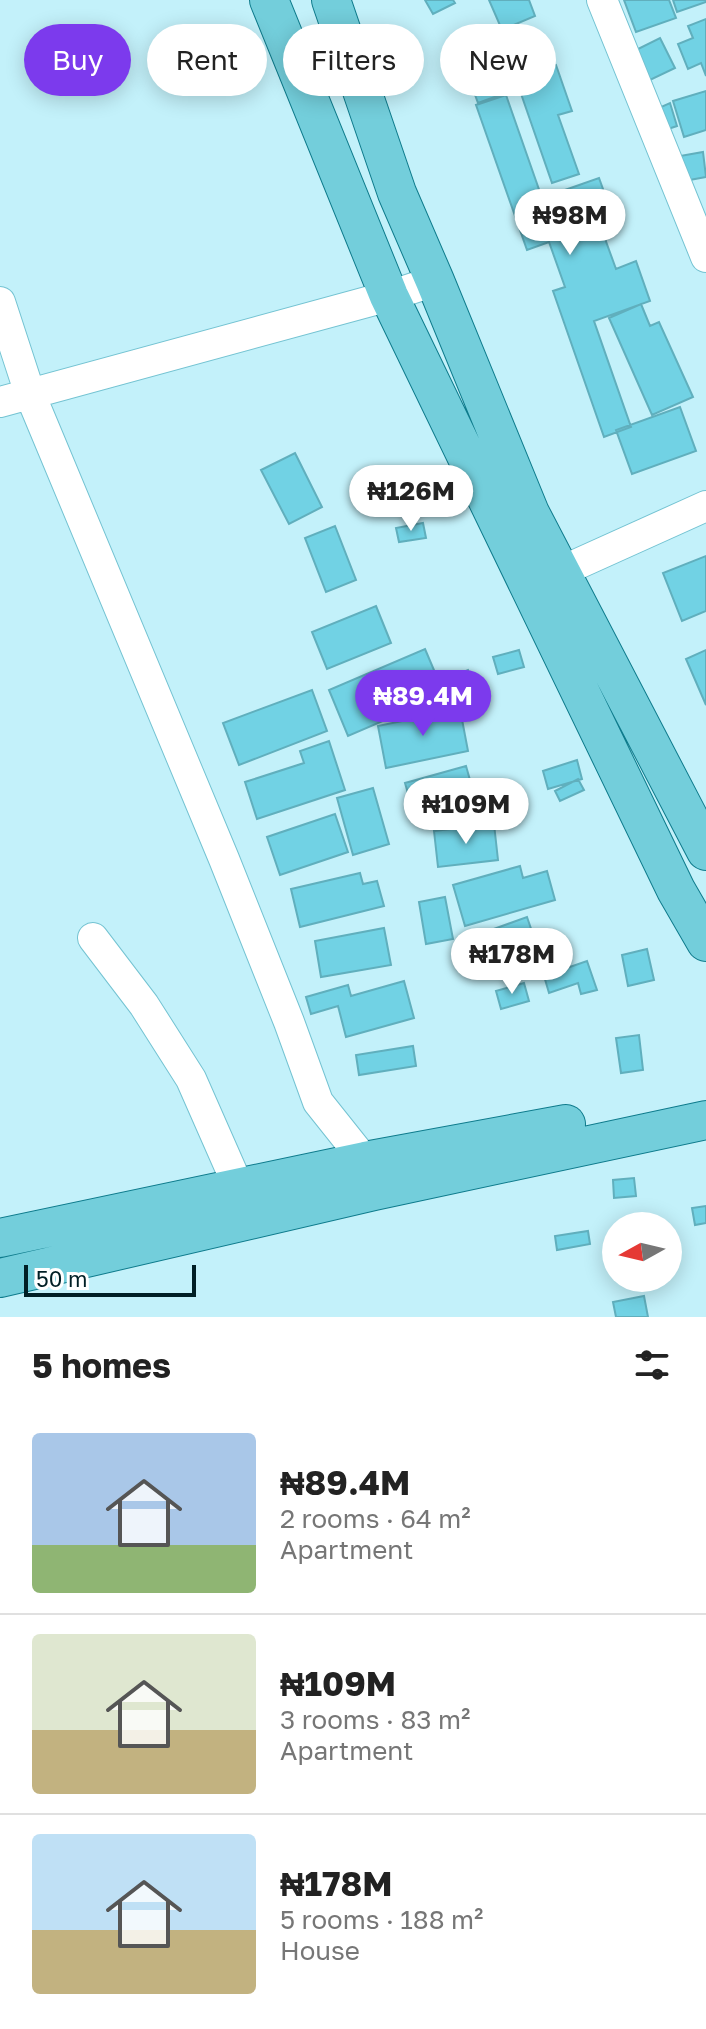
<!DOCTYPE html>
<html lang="en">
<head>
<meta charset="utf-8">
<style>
  :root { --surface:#fff; --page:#f2f2f2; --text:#222; --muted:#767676; --line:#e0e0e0; --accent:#7c3aed }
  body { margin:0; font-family:"Golos Text",sans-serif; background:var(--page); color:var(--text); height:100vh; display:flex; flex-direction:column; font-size:30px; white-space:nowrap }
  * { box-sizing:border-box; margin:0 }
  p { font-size:26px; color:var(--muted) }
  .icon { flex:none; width:44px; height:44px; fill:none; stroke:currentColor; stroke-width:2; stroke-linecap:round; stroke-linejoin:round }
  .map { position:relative; height:1317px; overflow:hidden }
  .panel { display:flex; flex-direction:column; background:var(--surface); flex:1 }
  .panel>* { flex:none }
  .top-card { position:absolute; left:24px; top:24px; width:658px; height:72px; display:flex; gap:16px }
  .needle { width:52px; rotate:262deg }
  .tools { position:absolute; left:602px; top:1212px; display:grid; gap:16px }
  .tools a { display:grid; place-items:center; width:80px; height:80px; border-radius:50%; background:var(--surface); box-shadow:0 4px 20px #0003; font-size:40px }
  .scale { position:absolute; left:24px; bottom:20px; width:172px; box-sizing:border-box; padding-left:8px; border:4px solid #001f25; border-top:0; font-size:22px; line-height:28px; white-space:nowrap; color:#001f25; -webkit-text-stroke:6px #fff; paint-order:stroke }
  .price { position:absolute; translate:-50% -68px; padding:0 18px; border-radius:28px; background:#fff; color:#222; font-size:26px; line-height:52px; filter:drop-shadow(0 2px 4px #0008) }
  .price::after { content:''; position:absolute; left:50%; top:48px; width:24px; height:18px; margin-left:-12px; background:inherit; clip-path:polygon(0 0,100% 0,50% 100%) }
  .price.current { background:var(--accent); color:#fff }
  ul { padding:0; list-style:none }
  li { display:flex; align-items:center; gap:24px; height:200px; padding:0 32px }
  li+li { border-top:2px solid var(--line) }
  li span { display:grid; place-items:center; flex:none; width:224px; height:160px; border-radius:8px; color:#555 }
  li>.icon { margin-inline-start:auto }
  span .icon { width:96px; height:96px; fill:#fffc; stroke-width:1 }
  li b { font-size:34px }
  h2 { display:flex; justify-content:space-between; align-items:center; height:96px; padding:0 32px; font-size:34px }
  .pill { padding:0 28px; border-radius:36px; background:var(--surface); box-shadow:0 4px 20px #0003; font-size:28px; line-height:72px }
  .pill.current { background:var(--accent); color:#fff }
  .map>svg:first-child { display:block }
</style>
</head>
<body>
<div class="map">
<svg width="706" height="1317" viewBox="0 0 706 1317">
  <rect width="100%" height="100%" fill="#c3f1fa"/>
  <path fill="#71d2e4" stroke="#60afbd" stroke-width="2" d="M 425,0 L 453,0 L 455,3 L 433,14 Z
    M 489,0 L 529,0 L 535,16 L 502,30 Z
    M 624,0 L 669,0 L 676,18 L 636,32 Z
    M 673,0 L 706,0 L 706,2 L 677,12 Z
    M 706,19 L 706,76 L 701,63 L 688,69 L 678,44 L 693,38 L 688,26 Z
    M 529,38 L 541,71 L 556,65 L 572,111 L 558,115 L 579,174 L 552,183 L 519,88 L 478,103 L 463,62 Z
    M 660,38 L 675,68 L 650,80 L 636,50 Z
    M 706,91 L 706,130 L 684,137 L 673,101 Z
    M 506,95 L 542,198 L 599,178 L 612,214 L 577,227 L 579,233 L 600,225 L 616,269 L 636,261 L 650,301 L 594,321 L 631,427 L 604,437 L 553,291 L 565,287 L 549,242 L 527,250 L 476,105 Z
    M 670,103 L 677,126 L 668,129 L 661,107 Z
    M 703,152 L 706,177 L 684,181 L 680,156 Z
    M 641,304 L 650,326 L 659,322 L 693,397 L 652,415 L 609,318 Z
    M 680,407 L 696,451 L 632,474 L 616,430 Z
    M 295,453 L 322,507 L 289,524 L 261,470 Z
    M 423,523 L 426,538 L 399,542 L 396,528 Z
    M 335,526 L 356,580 L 326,592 L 305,538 Z
    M 706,556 L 706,611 L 682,621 L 663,573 Z
    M 376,606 L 391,643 L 327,669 L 312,632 Z
    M 425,649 L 439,682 L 468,670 L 476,690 L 446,702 L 443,695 L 348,736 L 329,690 Z
    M 519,650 L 524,667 L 498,674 L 493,657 Z
    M 706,650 L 706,705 L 686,659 Z
    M 312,690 L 327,731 L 239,765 L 223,723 Z
    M 460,709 L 468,751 L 386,768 L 378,726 Z
    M 329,741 L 345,790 L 257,819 L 245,782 L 304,763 L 300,751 Z
    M 577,760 L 582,779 L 548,789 L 543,771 Z
    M 466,766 L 476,801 L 415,818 L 405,783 Z
    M 578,779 L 584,790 L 560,801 L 555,791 Z
    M 373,788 L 389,844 L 353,855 L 337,798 Z
    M 335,814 L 348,852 L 280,875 L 267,837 Z
    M 494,824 L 498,860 L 438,867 L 434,831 Z
    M 520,866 L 523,878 L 547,871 L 555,900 L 465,926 L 453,885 Z
    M 360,873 L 363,884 L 377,881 L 384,906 L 300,927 L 291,889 Z
    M 445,897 L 453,939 L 426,944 L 419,902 Z
    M 527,917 L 540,955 L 477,977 L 463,940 Z
    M 384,928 L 391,965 L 321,977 L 315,941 Z
    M 647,949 L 654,980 L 628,986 L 622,955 Z
    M 587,961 L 597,990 L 581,994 L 578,983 L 549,993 L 544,976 Z
    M 404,981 L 414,1018 L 346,1037 L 338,1006 L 311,1014 L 306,997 L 348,985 L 351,996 Z
    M 524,983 L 529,1001 L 501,1009 L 496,991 Z
    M 639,1035 L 643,1070 L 621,1073 L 616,1038 Z
    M 413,1046 L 416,1066 L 359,1075 L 356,1055 Z
    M 634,1178 L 636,1196 L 614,1198 L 613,1180 Z
    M 706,1206 L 706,1223 L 695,1225 L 692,1208 Z
    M 588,1231 L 590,1244 L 557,1250 L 555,1236 Z
    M 644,1296 L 648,1317 L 616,1317 L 613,1302 Z"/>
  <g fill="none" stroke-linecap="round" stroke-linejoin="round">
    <defs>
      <path id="minor" d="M 602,0 L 706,257
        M 0,302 L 30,394 L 224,859 L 289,1022 L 318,1102 L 365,1161
        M 0,402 L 389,296 L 435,281
        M 562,571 L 706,506
        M 93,938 L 144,1005 L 191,1079 L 239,1188"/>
      <path id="major" d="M 269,0 L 389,296 L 676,890 L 706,942
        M 331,0 L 397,193 L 435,281 L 530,513 L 706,851
        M 0,1238 L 365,1161 L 566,1124
        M 0,1278 L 374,1191 L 706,1120"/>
    </defs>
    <use href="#minor" stroke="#74c3d2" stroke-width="32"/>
    <use href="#major" stroke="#0e7b8c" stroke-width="40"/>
    <use href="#minor" stroke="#fff" stroke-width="30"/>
    <use href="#major" stroke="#73cedb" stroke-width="38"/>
  </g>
</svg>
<div class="tools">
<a><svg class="needle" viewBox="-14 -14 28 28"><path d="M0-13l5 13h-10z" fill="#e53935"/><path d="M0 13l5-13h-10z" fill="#767676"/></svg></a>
</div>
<div class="scale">50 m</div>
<b class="price" style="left:570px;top:257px">₦98M</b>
<b class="price" style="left:411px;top:533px">₦126M</b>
<b class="price current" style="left:423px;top:738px">₦89.4M</b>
<b class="price" style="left:466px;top:846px">₦109M</b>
<b class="price" style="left:512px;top:996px">₦178M</b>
<div class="top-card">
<a class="pill current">Buy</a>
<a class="pill">Rent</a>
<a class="pill">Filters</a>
<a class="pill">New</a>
</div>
</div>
<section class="panel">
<h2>5 homes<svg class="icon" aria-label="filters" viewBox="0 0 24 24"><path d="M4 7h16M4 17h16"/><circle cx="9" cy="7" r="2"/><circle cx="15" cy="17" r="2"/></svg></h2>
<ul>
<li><span style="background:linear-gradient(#a9c7e8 70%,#8fb573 0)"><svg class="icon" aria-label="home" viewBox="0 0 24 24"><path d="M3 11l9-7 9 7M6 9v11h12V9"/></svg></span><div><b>₦89.4M</b><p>2 rooms · 64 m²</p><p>Apartment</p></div></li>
<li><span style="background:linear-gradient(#dfe7d0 60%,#c2b280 0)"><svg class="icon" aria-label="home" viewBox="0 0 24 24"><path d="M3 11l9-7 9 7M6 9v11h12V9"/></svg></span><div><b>₦109M</b><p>3 rooms · 83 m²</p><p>Apartment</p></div></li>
<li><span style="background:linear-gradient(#bfe0f5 60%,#c2b280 0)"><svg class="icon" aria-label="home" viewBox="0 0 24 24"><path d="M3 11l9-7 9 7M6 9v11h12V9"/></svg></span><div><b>₦178M</b><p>5 rooms · 188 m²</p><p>House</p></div></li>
</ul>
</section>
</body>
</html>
